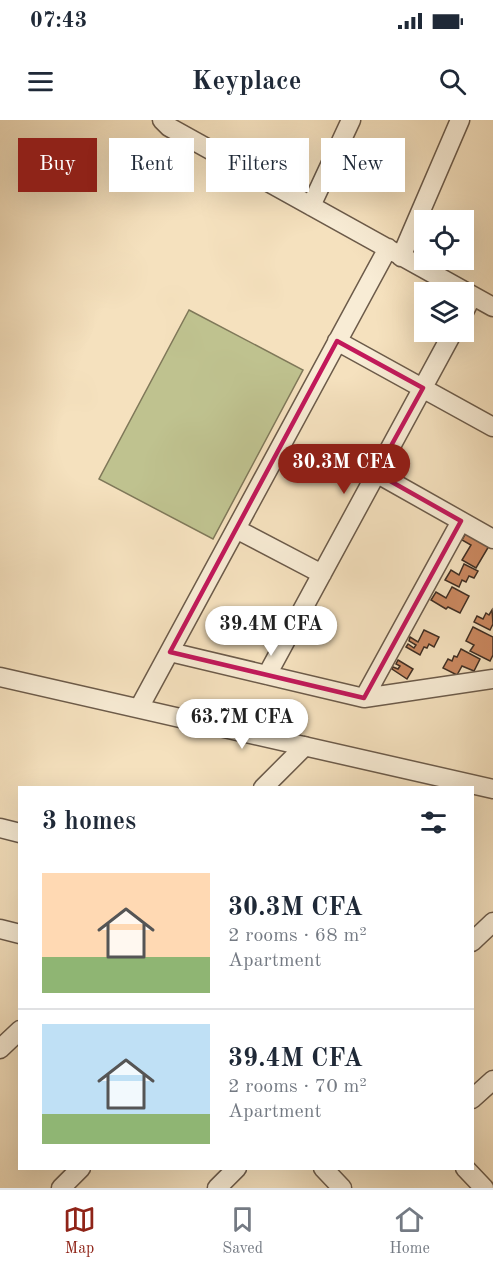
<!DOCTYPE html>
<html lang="en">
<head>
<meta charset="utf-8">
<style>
  :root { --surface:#fff; --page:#f6f6f7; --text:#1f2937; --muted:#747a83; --line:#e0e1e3; --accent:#8f2418 }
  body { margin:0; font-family:"Old Standard TT",serif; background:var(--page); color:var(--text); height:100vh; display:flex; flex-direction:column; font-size:22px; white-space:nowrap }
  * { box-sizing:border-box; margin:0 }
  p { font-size:20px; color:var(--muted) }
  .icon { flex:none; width:33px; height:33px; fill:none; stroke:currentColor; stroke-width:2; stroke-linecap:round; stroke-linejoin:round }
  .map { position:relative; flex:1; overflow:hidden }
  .drawer { position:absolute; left:18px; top:666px; width:456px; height:384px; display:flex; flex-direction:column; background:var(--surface); border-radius:0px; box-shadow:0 6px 24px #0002 }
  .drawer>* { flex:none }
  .banner { position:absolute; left:18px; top:18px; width:458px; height:54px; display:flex; gap:12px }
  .buttons { position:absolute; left:414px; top:90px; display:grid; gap:12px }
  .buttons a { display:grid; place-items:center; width:60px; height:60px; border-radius:0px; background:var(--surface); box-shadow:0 6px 24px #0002; font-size:30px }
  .price { position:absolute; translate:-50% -51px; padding:0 14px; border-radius:21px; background:#fff; color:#222; font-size:20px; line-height:39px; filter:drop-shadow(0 2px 3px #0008) }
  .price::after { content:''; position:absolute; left:50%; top:36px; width:18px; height:14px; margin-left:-9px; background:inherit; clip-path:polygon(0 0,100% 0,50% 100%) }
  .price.on { background:var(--accent); color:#fff }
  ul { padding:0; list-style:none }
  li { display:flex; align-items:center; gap:18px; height:150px; padding:0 24px }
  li+li { border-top:2px solid var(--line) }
  li span { display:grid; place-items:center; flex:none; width:168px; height:120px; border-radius:0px; color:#555 }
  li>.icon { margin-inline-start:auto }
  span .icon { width:72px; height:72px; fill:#fffc; stroke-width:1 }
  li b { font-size:26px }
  h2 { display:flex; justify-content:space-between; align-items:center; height:72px; padding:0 24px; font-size:26px }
  .tag { padding:0 21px; border-radius:0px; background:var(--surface); box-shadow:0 6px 24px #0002; font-size:21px; line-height:54px }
  .tag.on { background:var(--accent); color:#fff }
  .status { display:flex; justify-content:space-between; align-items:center; height:42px; padding:0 30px; background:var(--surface); direction:ltr }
  .status svg { height:16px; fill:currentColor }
  header { display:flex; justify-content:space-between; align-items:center; height:78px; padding:0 24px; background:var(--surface); font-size:27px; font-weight:700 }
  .dock { display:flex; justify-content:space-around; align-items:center; height:84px; border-top:2px solid var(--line); background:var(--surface); font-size:16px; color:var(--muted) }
  .dock a { display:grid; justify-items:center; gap:3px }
  .dock .on { color:var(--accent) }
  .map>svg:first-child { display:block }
</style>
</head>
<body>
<div class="status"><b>07:43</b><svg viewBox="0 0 49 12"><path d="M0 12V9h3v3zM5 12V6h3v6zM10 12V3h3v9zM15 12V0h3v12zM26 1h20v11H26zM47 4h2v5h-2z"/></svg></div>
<header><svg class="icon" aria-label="menu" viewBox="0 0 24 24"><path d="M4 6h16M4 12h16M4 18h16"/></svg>Keyplace<svg class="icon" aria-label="search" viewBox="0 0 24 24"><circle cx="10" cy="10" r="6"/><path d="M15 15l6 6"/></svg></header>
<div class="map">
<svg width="493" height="1068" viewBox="0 0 493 1068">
  <rect width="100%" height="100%" fill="#f5e1be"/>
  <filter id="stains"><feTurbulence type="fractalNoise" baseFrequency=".00333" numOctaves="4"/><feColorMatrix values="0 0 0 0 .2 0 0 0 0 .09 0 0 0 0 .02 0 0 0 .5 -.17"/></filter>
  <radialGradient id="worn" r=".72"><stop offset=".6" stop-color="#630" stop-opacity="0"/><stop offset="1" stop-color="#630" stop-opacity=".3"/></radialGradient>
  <path fill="#bfc28f" stroke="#7f7859" stroke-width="1.5" d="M 189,190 L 303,250 L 213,419 L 99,359 Z"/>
  <path fill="#cb8860" stroke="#3f2e23" stroke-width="1.5" d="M 466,413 L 489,426 L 476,448 L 462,440 L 471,425 L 462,420 Z
    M 464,444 L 478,451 L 474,458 L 469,456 L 466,462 L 462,460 L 459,467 L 445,460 L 451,450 L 459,455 Z
    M 452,467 L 469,476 L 460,493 L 448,487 L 446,489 L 431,480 L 436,472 L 446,478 Z
    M 492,490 L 493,504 L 490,510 L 474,502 L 477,496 L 483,499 L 486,493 L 489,495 Z
    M 473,507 L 493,517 L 493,535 L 490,541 L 470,531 L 474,525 L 466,521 Z
    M 424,510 L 439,517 L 434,527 L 429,524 L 427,528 L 424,527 L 420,535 L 406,527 L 408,524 L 414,528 L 416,525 L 409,521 L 410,517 L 418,522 Z
    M 461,529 L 480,539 L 474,551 L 462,546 L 457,555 L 443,548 L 448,539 L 452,541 L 454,536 L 457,537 Z
    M 398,540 L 413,549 L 407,559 L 392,549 L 393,547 L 398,549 L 400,546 L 396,544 Z"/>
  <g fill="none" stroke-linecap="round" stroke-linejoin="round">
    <defs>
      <path id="street" d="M 162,0 L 169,7 L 493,187
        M 311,86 L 351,0
        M 401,137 L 460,0
        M 464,192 L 472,176
        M 337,221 L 493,307
        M 376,353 L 493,419
        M 236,409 L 322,454
        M 170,532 L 364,578 L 493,559
        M 267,555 L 453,212
        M 0,557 L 493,669
        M 364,578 L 461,401
        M 139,588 L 388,128
        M 263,668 L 305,626
        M 0,708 L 20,713
        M 0,809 L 20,814
        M 472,822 L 493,802
        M 0,929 L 20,910
        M 472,979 L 493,960
        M 323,1048 L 342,1068
        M 465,1048 L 484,1068
        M 61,1068 L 81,1048
        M 217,1068 L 237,1048"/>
    </defs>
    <use href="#street" stroke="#6c5b4a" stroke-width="21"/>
    <use href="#street" stroke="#f8ecd5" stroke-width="18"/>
  </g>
  <path fill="none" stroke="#c2185b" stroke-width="4.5" stroke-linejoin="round" d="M 337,221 L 423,268 L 376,353 L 461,401 L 364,578 L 170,532 Z"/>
  <rect width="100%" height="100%" filter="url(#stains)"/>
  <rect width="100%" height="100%" fill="url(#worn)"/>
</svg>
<div class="buttons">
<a><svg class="icon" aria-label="locate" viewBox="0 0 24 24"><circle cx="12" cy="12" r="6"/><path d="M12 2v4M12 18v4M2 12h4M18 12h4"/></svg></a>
<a><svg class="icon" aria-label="layers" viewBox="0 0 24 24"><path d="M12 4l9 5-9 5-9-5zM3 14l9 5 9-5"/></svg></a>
</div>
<b class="price on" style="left:344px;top:375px">30.3M CFA</b>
<b class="price" style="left:271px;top:537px">39.4M CFA</b>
<b class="price" style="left:242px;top:630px">63.7M CFA</b>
<div class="banner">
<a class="tag on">Buy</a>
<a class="tag">Rent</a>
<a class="tag">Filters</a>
<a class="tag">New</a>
</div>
<section class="drawer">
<h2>3 homes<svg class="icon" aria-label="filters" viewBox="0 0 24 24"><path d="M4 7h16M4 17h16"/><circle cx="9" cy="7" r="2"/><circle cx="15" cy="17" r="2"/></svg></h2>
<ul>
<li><span style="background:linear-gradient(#ffd9b3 70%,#8fb573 0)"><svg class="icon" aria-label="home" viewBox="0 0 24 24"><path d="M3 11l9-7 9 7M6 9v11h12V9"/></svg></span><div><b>30.3M CFA</b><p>2 rooms · 68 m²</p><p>Apartment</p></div></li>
<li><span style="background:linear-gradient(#bfe0f5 75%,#8fb573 0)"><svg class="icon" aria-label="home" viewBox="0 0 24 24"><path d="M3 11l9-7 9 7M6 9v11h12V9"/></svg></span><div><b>39.4M CFA</b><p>2 rooms · 70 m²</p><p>Apartment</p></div></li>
</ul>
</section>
</div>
<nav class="dock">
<a class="on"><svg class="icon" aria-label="map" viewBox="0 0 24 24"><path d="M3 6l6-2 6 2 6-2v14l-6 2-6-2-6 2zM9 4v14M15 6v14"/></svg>Map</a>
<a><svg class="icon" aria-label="saved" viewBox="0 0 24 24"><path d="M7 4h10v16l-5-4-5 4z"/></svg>Saved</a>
<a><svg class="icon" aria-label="home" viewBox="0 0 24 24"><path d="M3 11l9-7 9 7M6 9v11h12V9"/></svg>Home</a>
</nav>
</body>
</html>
